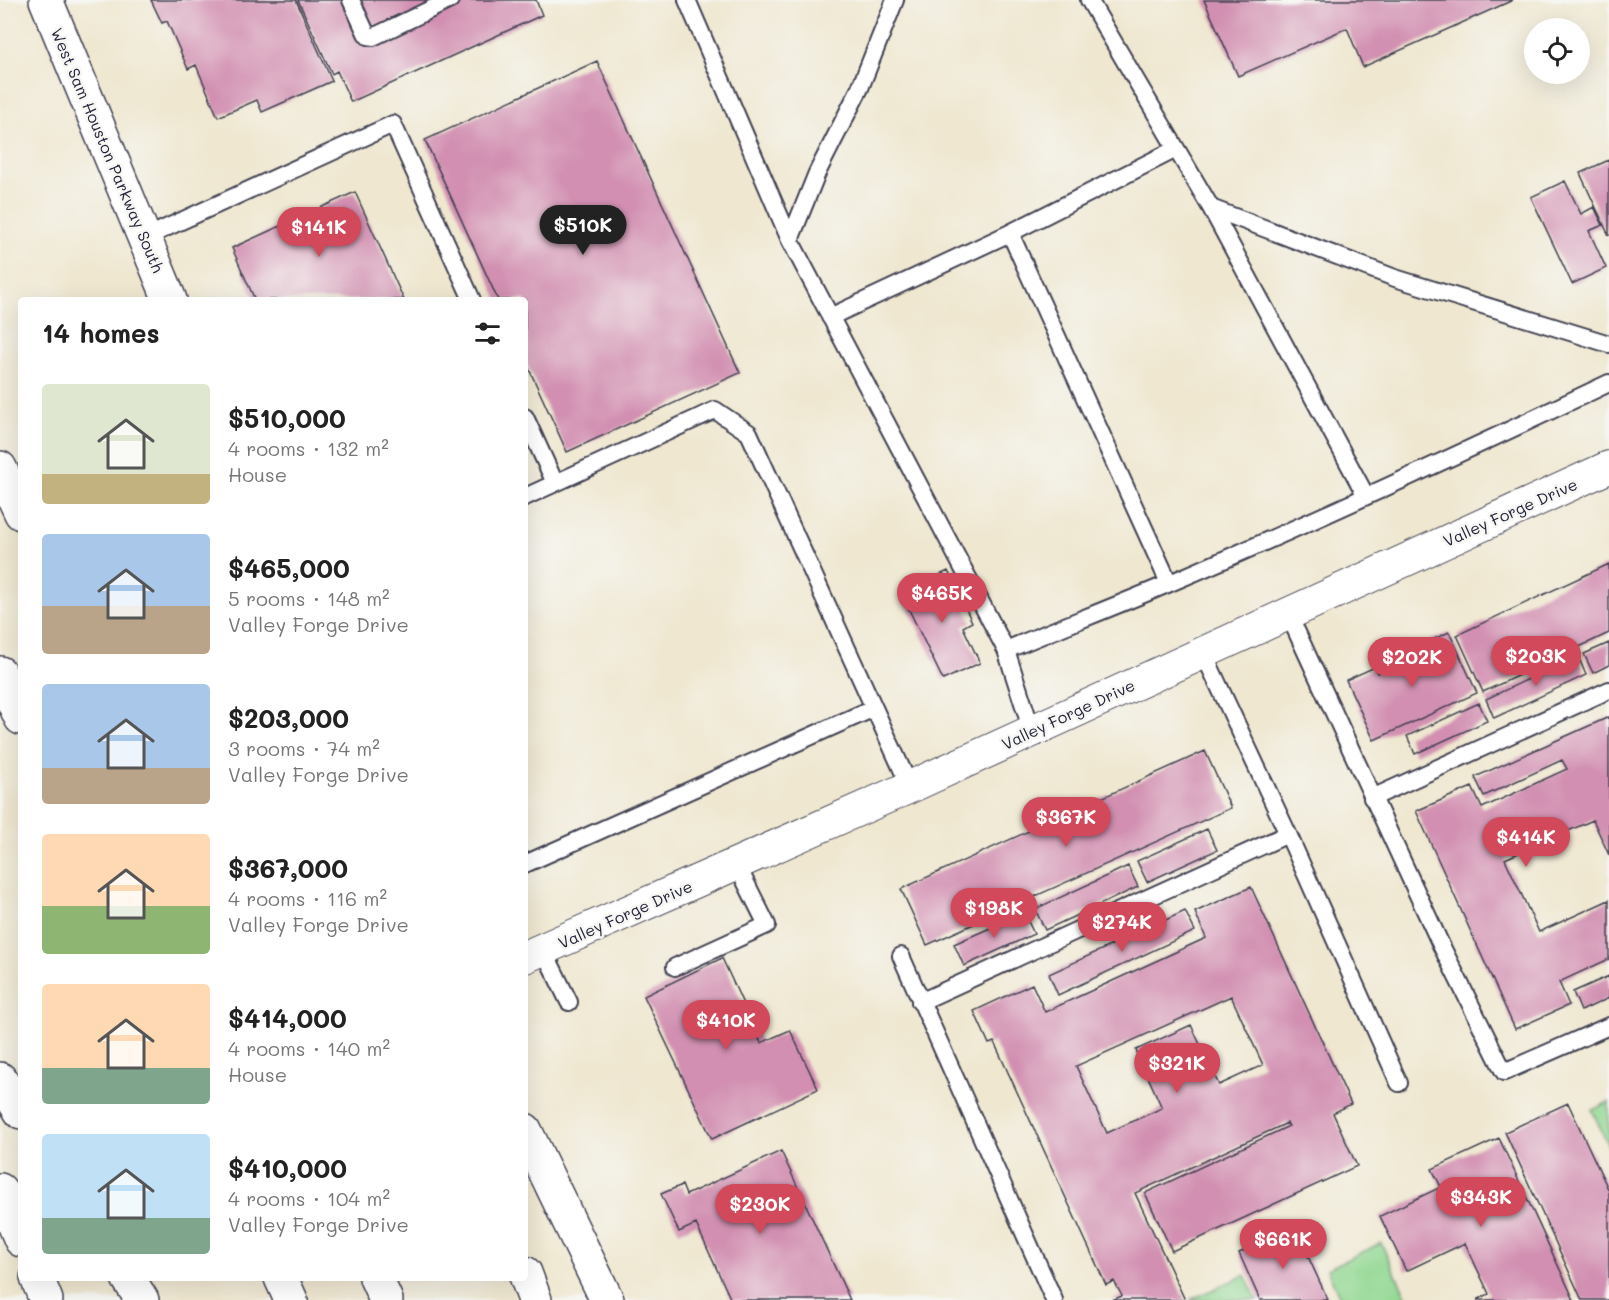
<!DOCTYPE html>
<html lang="en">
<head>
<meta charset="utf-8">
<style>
  :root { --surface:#fff; --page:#f6f6f6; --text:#222; --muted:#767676; --accent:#d1495b }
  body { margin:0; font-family:Mali,sans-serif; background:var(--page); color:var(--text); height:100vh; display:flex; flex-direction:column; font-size:22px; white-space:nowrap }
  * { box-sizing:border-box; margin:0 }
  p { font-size:20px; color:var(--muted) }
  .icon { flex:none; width:33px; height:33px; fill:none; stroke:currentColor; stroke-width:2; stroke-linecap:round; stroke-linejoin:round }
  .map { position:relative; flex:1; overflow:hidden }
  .sheet { position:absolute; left:18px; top:297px; width:510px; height:984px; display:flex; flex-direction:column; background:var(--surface); border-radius:6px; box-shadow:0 6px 24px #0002 }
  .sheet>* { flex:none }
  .tools { position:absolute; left:1524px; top:18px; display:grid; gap:12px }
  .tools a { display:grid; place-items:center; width:66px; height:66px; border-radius:50%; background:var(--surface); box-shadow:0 6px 24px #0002; font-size:30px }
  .price { position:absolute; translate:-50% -51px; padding:0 14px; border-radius:21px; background:var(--accent); color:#fff; font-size:20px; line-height:39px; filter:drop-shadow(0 2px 3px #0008) }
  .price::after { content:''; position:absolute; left:50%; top:36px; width:18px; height:14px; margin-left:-9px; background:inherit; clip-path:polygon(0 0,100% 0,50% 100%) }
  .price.on { background:#222; color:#fff }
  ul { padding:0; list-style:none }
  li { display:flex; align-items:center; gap:18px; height:150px; padding:0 24px }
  li span { display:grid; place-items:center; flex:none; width:168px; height:120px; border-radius:6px; color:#555 }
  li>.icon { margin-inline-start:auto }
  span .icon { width:72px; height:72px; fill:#fffc; stroke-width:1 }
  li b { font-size:26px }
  h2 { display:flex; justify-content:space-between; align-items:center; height:72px; padding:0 24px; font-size:26px }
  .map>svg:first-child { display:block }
</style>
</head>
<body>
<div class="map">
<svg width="1609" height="1300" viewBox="0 0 1609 1300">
  <rect width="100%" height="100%" fill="#f6f6f2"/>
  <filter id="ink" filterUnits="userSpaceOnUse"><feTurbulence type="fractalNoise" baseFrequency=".0167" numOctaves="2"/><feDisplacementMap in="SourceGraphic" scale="12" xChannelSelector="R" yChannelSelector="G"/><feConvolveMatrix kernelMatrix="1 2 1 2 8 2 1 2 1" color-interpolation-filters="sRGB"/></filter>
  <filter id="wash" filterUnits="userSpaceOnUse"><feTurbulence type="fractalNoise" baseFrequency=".008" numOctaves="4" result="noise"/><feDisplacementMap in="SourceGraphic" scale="24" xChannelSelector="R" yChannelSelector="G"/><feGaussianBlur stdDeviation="1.35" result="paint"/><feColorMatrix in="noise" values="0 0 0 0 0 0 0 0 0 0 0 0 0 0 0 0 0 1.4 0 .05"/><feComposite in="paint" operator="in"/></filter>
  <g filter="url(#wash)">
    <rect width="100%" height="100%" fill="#efe7d0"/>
    <path fill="#91d791" stroke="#5a7c66" stroke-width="1.5" d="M 1609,1102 L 1609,1147 L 1592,1110 Z
      M 1381,1243 L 1408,1300 L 1341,1300 L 1327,1269 Z
      M 1245,1275 L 1257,1300 L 1190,1300 Z"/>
    <g id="blocks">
      <path fill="#d28fb1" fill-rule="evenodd" d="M 151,0 L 296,0 L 332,81 L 262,112 L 257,100 L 218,117 L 196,65 L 188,69 L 167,21 L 162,23 Z
        M 298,0 L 536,0 L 542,15 L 351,102 L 337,71 L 332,74 Z
        M 1204,0 L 1513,0 L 1363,67 L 1347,28 L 1238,76 Z
        M 597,61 L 740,373 L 567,452 L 525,360 L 525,300 L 498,300 L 425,140 Z
        M 1609,160 L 1609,236 L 1580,173 Z
        M 1565,181 L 1581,214 L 1594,207 L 1603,225 L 1589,231 L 1606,268 L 1572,284 L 1531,197 Z
        M 355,192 L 404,300 L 255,300 L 232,248 Z
        M 1609,564 L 1609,633 L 1483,692 L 1457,635 Z
        M 948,571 L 972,622 L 963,627 L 980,663 L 943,680 L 901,593 Z
        M 1449,632 L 1477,693 L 1374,740 L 1346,680 L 1375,667 L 1378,673 L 1422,653 L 1419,646 Z
        M 1609,643 L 1609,665 L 1593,673 L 1584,654 Z
        M 1578,656 L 1586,675 L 1494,718 L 1486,699 Z
        M 1479,703 L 1487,721 L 1415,754 L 1407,736 Z
        M 1609,717 L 1609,855 L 1593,820 L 1505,859 L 1539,932 L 1609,900 L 1609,959 L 1559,982 L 1569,1005 L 1515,1029 L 1416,811 L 1472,787 L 1482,808 L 1567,769 L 1562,760 L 1484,796 L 1475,777 Z
        M 1205,751 L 1231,808 L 927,945 L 901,889 Z
        M 1207,829 L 1217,850 L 1147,882 L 1137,861 Z
        M 1128,866 L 1138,887 L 1045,930 L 1035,909 Z
        M 1251,887 L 1351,1104 L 1333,1113 L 1357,1166 L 1172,1251 L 1145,1193 L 1289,1126 L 1287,1123 L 1135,1193 L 1185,1300 L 1112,1300 L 1122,1296 L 1114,1281 L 1106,1285 L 994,1042 L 989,1044 L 974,1011 L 1032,984 L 1045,1012 L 1206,938 L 1195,912 ZM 1231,996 L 1263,1065 L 1219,1085 L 1191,1025 L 1136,1050 L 1162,1108 L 1107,1133 L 1076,1066 Z
        M 1185,911 L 1195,931 L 1058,995 L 1049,974 Z
        M 1024,913 L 1034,934 L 964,966 L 954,944 Z
        M 722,958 L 761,1043 L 790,1030 L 818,1089 L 712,1139 L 644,996 Z
        M 1609,976 L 1609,998 L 1581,1011 L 1573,992 Z
        M 1568,1103 L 1609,1191 L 1609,1300 L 1582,1300 L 1505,1132 Z
        M 1499,1138 L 1574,1300 L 1477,1300 L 1489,1294 L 1465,1243 L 1406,1271 L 1380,1216 L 1441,1187 L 1432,1169 Z
        M 781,1151 L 812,1218 L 850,1300 L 731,1300 L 696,1224 L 679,1232 L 661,1194 L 682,1185 L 686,1195 Z
        M 1295,1228 L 1328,1300 L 1260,1300 L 1239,1253 Z"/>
    </g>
  </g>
  <g filter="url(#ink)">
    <use href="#blocks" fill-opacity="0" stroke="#414051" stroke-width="1.5"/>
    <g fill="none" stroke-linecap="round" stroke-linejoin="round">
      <defs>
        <path id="lane" d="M 351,0 L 366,33 L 368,36 L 373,37 L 450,0
          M 687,0 L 790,240 L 1006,650 L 1032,731
          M 1089,0 L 1211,208 L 1395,278 L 1609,344
          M 1211,208 L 1366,496
          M 144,238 L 393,124 L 472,300
          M 790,240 L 817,173 L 860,88 L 895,0
          M 830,317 L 1010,233
          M 525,417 L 555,483
          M 525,497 L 715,410 L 749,433 L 910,787
          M 1169,583 L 1010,233 L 1176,149
          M 1288,613 L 1441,945 L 1504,1072 L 1609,1026
          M 1006,650 C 1061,627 1116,606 1170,583 C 1318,520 1464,452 1609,383
          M 1203,652 L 1288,834 L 1399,1083
          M 1372,798 L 1609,690
          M 525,864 L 874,708
          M 543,949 L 569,1002
          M 901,956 L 1054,1300
          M 675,967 L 767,925 L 737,865
          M 920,1002 L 1288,834"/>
        <path id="street" d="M 525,957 L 910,787 L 1609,467"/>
        <path id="secondary" d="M 46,0 L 170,300
          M 525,1130 L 607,1300
          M 0,1190 L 21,1240
          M 37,1278 L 46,1300"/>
        <path id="highway" d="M 0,468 L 21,513
          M 0,673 L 21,718
          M 0,1079 L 21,1112
          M 525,1273 L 535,1300
          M 128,1278 L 142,1300
          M 281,1278 L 291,1300
          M 376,1278 L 386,1300"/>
      </defs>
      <use href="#lane" stroke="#414051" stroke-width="20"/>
      <use href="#street" stroke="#414051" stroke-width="34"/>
      <use href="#secondary" stroke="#414051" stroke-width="36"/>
      <use href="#highway" stroke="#414051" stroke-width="36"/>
      <use href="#lane" stroke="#fff" stroke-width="16"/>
      <use href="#street" stroke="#fff" stroke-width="32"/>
      <use href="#secondary" stroke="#fff" stroke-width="33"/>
      <use href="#highway" stroke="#fff" stroke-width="33"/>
    </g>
  </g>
  <g text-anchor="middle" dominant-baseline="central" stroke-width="5" stroke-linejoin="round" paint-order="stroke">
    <g font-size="16" fill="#22223b" stroke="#f6f6f2">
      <text transform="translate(108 150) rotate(67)">West Sam Houston Parkway South</text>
      <text transform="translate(1510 512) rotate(-24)">Valley Forge Drive</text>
      <text transform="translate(1068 714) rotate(-25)">Valley Forge Drive</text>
      <text transform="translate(625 914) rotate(-24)">Valley Forge Drive</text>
    </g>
  </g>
</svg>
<div class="tools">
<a><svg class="icon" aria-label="locate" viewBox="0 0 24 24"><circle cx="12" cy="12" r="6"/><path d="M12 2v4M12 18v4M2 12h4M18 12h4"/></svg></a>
</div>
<b class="price on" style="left:583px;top:256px">$510K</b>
<b class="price" style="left:319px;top:258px">$141K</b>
<b class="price" style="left:942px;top:624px">$465K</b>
<b class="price" style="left:1536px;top:687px">$203K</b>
<b class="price" style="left:1412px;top:688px">$202K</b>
<b class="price" style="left:1066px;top:848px">$367K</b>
<b class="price" style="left:1526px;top:868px">$414K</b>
<b class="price" style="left:994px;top:939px">$198K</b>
<b class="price" style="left:1122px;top:953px">$274K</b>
<b class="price" style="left:726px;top:1051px">$410K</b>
<b class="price" style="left:1177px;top:1094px">$321K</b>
<b class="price" style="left:1481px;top:1228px">$343K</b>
<b class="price" style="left:760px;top:1235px">$230K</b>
<b class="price" style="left:1283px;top:1270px">$661K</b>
<section class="sheet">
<h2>14 homes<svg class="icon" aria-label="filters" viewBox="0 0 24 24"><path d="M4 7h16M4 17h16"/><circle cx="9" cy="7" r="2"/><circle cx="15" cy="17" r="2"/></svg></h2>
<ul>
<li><span style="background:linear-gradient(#dfe7d0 75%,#c2b280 0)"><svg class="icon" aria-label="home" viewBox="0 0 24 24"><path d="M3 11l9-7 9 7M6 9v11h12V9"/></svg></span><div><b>$510,000</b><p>4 rooms · 132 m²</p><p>House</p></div></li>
<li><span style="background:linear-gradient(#a9c7e8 60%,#b9a48a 0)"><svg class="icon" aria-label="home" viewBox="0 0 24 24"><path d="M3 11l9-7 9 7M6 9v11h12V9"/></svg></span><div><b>$465,000</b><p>5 rooms · 148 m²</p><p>Valley Forge Drive</p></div></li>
<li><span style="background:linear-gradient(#a9c7e8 70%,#b9a48a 0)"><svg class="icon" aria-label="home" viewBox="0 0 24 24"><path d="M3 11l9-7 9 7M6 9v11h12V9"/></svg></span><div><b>$203,000</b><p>3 rooms · 74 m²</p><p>Valley Forge Drive</p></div></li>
<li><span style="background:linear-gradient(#ffd9b3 60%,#8fb573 0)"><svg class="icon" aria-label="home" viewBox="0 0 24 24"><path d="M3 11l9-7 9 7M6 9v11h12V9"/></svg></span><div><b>$367,000</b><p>4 rooms · 116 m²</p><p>Valley Forge Drive</p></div></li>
<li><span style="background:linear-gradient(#ffd9b3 70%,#7fa58c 0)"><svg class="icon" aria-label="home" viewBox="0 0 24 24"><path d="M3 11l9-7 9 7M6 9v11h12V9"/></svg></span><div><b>$414,000</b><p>4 rooms · 140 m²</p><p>House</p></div></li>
<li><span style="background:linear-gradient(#bfe0f5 70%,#7fa58c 0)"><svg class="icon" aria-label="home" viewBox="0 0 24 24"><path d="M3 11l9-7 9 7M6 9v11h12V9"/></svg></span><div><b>$410,000</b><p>4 rooms · 104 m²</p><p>Valley Forge Drive</p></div></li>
</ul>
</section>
</div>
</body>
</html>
